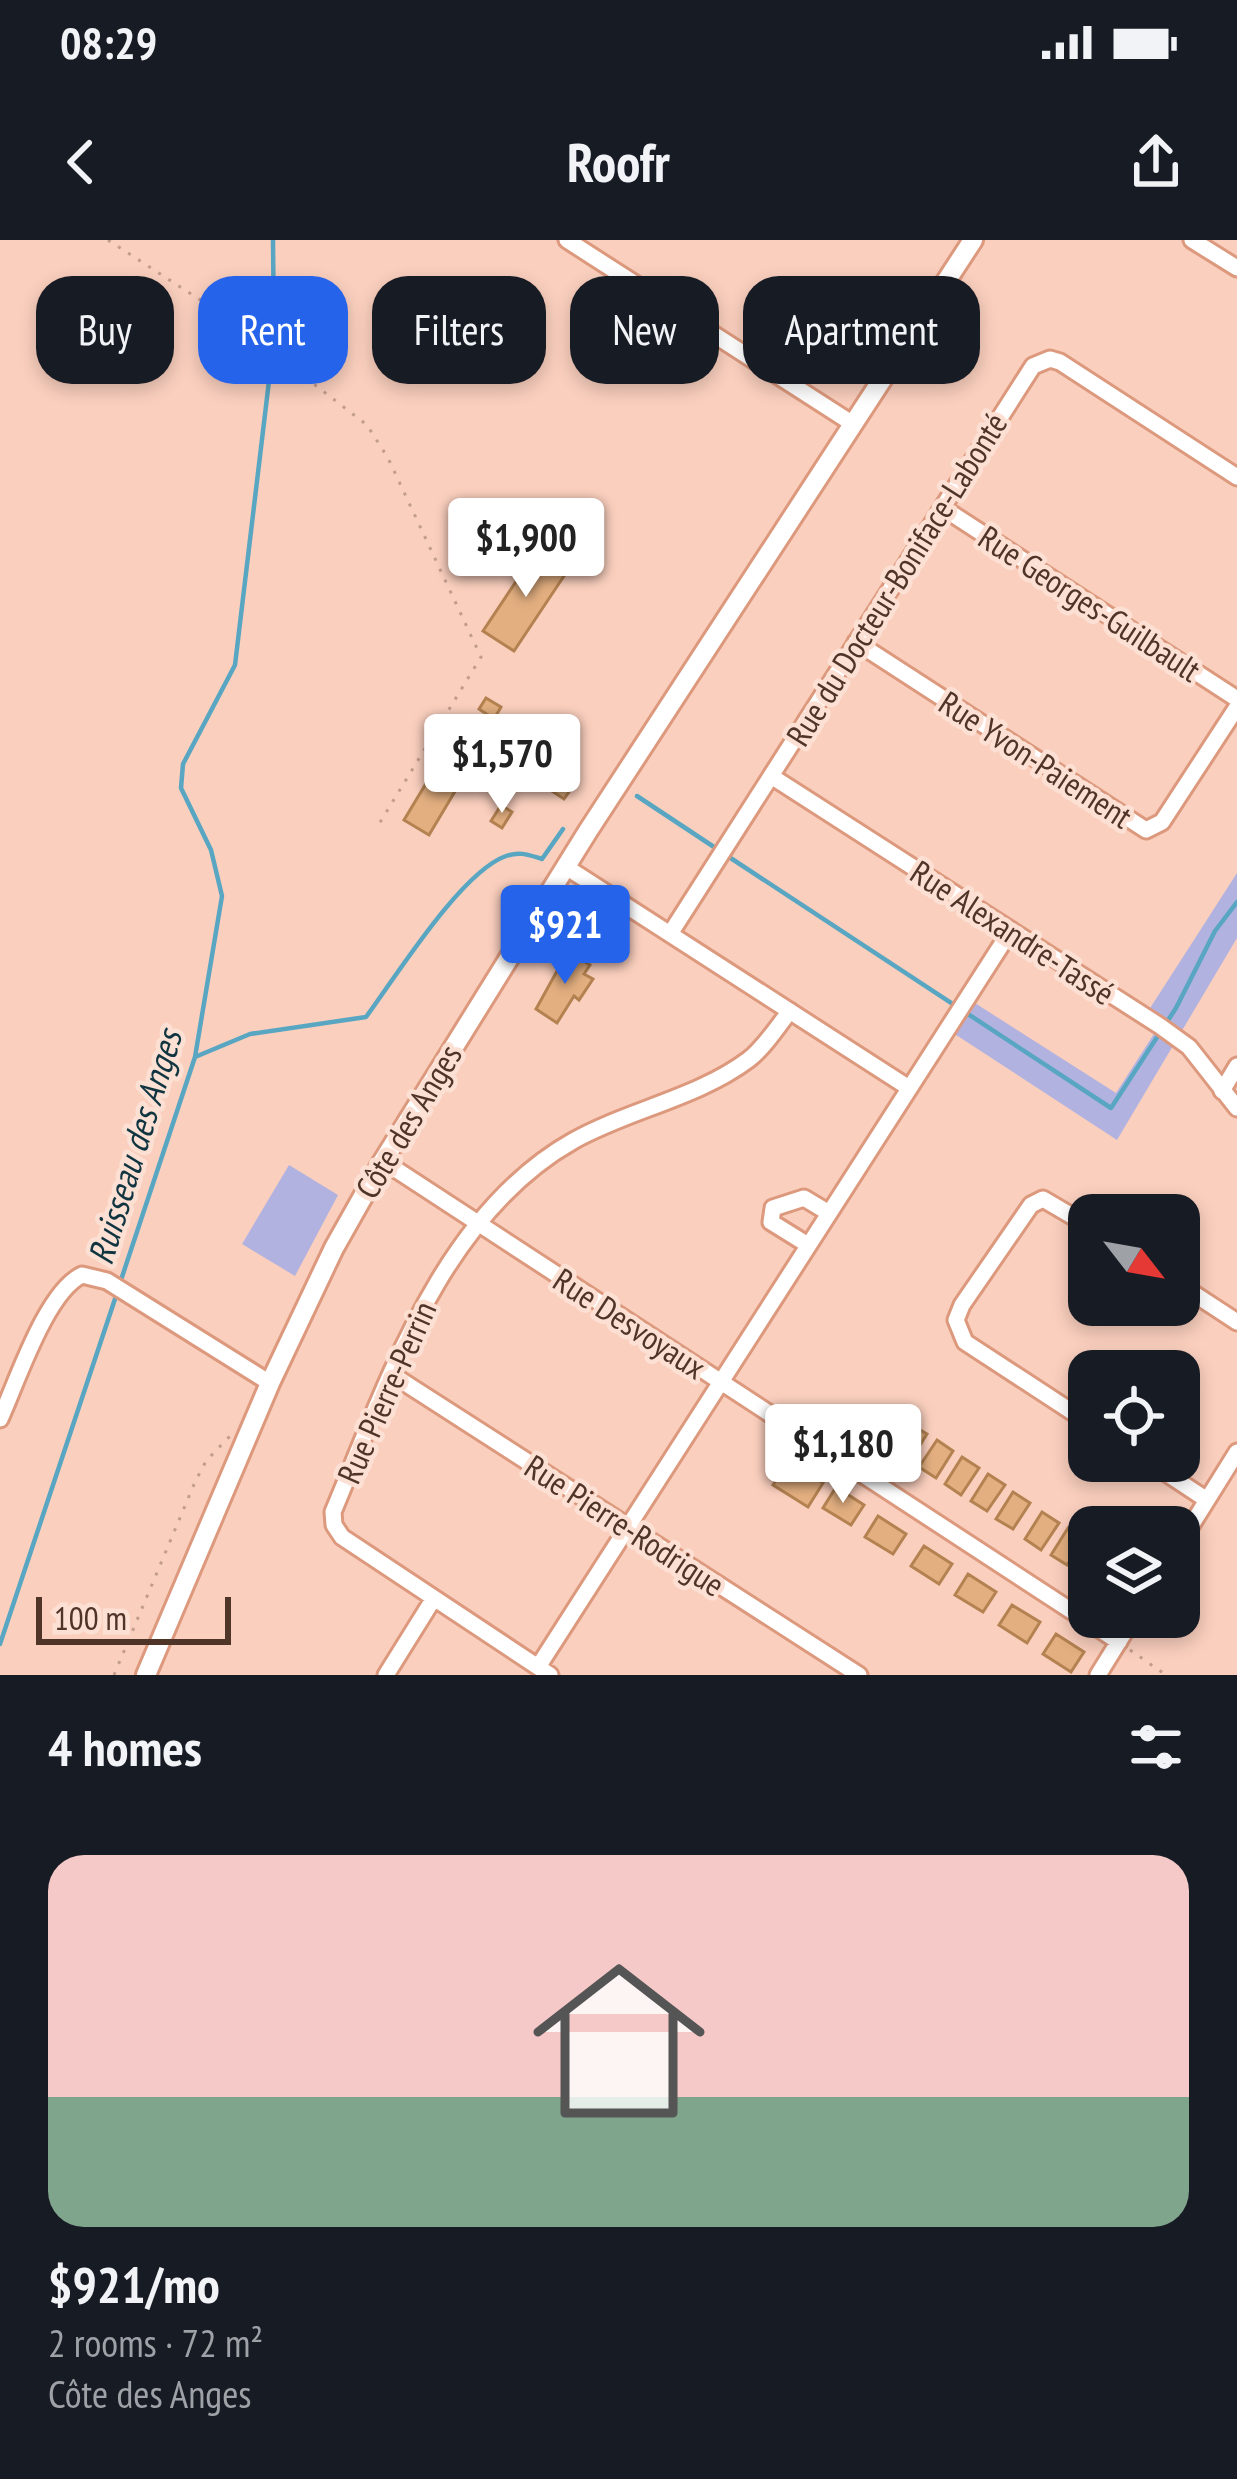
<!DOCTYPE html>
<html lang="en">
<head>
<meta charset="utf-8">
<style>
  :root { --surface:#171b24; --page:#242831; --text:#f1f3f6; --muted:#9ea1a6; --line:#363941; --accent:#2563eb }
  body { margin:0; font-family:"PT Sans Narrow",sans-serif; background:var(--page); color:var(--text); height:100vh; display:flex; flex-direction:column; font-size:45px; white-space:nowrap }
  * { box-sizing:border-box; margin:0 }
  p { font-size:39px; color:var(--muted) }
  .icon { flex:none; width:66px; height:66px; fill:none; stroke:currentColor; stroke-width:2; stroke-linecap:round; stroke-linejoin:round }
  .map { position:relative; height:1435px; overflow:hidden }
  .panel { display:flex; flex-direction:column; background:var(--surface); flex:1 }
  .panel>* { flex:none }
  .hud { position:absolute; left:36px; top:36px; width:1167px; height:108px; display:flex; gap:24px }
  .needle { width:78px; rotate:121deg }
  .fabs { position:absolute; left:1068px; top:954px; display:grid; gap:24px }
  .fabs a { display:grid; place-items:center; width:132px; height:132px; border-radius:24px; background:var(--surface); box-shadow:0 6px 18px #0003; font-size:60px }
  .scale { position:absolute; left:36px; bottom:30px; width:195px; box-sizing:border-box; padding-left:12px; border:6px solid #4f3428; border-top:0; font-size:33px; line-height:42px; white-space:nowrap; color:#4f3428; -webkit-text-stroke:9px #fde0d4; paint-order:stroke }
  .price { position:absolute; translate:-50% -102px; padding:0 27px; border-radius:12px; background:#fff; color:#222; font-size:39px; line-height:78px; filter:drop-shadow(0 3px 6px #0008) }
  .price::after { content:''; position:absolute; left:50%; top:72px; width:36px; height:27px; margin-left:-18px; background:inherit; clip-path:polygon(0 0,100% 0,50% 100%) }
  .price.on { background:var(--accent); color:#fff }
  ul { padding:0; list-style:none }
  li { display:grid; align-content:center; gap:24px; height:636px; padding:0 48px }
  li+li { border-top:3px solid var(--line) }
  li span { display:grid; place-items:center; height:372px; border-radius:36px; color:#555 }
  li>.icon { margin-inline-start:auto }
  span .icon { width:216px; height:216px; fill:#fffc; stroke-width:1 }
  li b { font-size:51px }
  h2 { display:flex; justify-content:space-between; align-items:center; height:144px; padding:0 48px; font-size:51px }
  .chip { padding:0 42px; border-radius:36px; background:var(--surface); box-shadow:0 6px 18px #0003; font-size:42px; line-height:108px }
  .chip.on { background:var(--accent); color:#fff }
  .status { display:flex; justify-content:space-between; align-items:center; height:84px; padding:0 60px; background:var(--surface); direction:ltr }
  .status svg { height:33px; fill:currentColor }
  header { display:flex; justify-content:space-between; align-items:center; height:156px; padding:0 48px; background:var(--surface); font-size:54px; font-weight:700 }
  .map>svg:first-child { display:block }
</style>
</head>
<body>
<div class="status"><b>08:29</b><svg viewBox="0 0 49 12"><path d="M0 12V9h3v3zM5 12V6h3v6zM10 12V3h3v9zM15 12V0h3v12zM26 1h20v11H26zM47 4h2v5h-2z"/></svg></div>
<header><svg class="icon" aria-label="back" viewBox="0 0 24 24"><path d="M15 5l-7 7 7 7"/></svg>Roofr<svg class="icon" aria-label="share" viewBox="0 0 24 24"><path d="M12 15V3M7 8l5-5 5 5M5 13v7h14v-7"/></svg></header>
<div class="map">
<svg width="1237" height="1435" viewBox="0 0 1237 1435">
  <rect width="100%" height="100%" fill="#facfbe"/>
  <path fill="#b1b2df" d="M 1237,633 L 1237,698 L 1117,900 L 947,789 L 967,758 L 1116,853 L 1159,786 L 1145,776 Z
    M 289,925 L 338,955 L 295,1036 L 242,1004 Z"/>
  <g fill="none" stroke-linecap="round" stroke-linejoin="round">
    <path stroke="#58a6c2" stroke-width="4.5" d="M 637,556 L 717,609
      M 726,615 L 1111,868 L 1176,768 L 1215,691 L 1237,662
      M 195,817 L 250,794 L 366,777 C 397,735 461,632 506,616 C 520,611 529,615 542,619 L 563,589
      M 120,1043 L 195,817 L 222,656 L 211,610 L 181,548 L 183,524 L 235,425 L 274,99 L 273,0
      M 0,1404 L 117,1053"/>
  </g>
  <path fill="#e3af80" stroke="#b48251" stroke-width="3" d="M 537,310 L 568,330 L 514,411 L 483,391 Z
    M 486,458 L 501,467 L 494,479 L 479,469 Z
    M 445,512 L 459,521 L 452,532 L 463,538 L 429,595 L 404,580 Z
    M 564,529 L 578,539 L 564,559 L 543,545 L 551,534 L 558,539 Z
    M 501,565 L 512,572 L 502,588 L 491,581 Z
    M 568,711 L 590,725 L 584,734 L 593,739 L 579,760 L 574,756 L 557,783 L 536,769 Z
    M 910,1184 L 927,1194 L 910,1221 L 893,1210 Z
    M 937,1200 L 953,1211 L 936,1238 L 919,1227 Z
    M 962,1217 L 979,1228 L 961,1255 L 945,1244 Z
    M 788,1221 L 823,1243 L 808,1267 L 773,1245 Z
    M 988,1234 L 1005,1245 L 987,1271 L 971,1261 Z
    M 836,1247 L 864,1265 L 851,1285 L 823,1268 Z
    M 1013,1252 L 1030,1263 L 1013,1289 L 996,1279 Z
    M 1042,1272 L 1059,1283 L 1041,1310 L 1025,1299 Z
    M 878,1276 L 906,1294 L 893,1314 L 865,1297 Z
    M 1068,1288 L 1084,1299 L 1067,1325 L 1051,1315 Z
    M 924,1306 L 952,1324 L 939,1344 L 911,1326 Z
    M 1089,1306 L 1089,1339 L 1074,1329 Z
    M 968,1334 L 996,1352 L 983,1372 L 955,1355 Z
    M 1012,1365 L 1040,1382 L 1027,1403 L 999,1385 Z
    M 1056,1394 L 1084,1412 L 1071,1432 L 1043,1414 Z"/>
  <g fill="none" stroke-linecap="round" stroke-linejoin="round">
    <defs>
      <path id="minor" d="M 567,0 L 853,184
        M 1192,0 L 1237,28
        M 943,268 L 1237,459
        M 856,402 L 1146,590 L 1162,582 L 1237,467
        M 771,536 L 1160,786 L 1189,807 L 1237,868
        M 566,627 L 909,848
        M 670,694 L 1033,126 L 1050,119 L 1060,122 L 1237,237
        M 1222,851 L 1237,826
        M 383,921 L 1119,1402
        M 1089,986 L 1043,959 L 1031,965 L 962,1065 L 956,1080 L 965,1102 L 1089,1183
        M 808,1005 L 771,982 L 773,968 L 804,958 L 829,973
        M 1179,1044 L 1237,1082
        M 391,1134 L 859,1435
        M 0,1179 C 17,1142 46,1052 82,1035 L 107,1041 L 270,1143
        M 1148,1221 L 1207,1260
        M 1179,1305 L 1237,1212
        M 538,1427 L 1011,690
        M 386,1435 L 434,1358
        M 550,1435 L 342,1297 L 334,1285 L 333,1272 C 388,1141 442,975 573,901 C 628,870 697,858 748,820 C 764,808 777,787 790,771
        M 1098,1435 L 1134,1377"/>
      <path id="tertiary" d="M 146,1435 L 270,1143 L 334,1008 L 383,921 L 588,591 L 973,0"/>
    </defs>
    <use href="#minor" stroke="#dc997d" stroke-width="21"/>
    <use href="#tertiary" stroke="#dc997d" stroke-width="24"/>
    <path stroke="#c29c8d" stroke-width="3" stroke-dasharray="3 9" stroke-linecap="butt" d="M 108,0 L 228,78 L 367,185 L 388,218 L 481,417 L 376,589
      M 1130,1410 L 1166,1435
      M 114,1435 L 195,1242 L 206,1221 L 230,1196"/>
    <use href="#minor" stroke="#fff" stroke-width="15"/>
    <use href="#tertiary" stroke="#fff" stroke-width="18"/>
  </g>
  <g text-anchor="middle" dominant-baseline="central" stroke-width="9" stroke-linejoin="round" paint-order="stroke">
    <g font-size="33" fill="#4f3428" stroke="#fde0d4">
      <text transform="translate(896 339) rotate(-58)">Rue du Docteur-Boniface-Labonté</text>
      <text transform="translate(1090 363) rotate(33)">Rue Georges-Guilbault</text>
      <text transform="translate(1036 519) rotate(33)">Rue Yvon-Paiement</text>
      <text transform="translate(1013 692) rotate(33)">Rue Alexandre-Tassé</text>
      <text transform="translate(408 881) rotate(-59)">Côte des Anges</text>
      <text transform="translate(630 1083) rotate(33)">Rue Desvoyaux</text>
      <text transform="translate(386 1152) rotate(-66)">Rue Pierre-Perrin</text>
      <text transform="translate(625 1285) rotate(33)">Rue Pierre-Rodrigue</text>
    </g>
    <g font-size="36" font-style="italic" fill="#103541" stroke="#fde0d4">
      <text transform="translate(134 907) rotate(-73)">Ruisseau des Anges</text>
    </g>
  </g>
</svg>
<div class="fabs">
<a><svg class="needle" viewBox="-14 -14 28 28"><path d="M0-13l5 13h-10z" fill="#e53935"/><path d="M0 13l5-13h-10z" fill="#9ea1a6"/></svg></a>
<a><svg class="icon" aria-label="locate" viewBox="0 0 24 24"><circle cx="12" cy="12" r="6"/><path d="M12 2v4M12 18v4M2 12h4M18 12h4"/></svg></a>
<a><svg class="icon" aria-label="layers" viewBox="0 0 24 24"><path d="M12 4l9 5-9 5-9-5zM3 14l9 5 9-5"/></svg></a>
</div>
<div class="scale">100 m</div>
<b class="price" style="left:526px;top:360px">$1,900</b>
<b class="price" style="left:502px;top:576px">$1,570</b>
<b class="price on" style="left:565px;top:747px">$921</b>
<b class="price" style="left:843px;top:1266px">$1,180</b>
<div class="hud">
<a class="chip">Buy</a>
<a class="chip on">Rent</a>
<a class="chip">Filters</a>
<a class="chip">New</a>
<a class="chip">Apartment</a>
</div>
</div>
<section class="panel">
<h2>4 homes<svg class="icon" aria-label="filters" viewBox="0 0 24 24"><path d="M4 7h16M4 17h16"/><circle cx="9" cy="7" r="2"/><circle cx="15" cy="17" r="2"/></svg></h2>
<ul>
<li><span style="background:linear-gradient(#f6c9c9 65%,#7fa58c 0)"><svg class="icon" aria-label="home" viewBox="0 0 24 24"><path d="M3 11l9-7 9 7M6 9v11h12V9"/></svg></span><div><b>$921/mo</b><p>2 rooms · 72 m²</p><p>Côte des Anges</p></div></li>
</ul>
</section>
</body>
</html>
